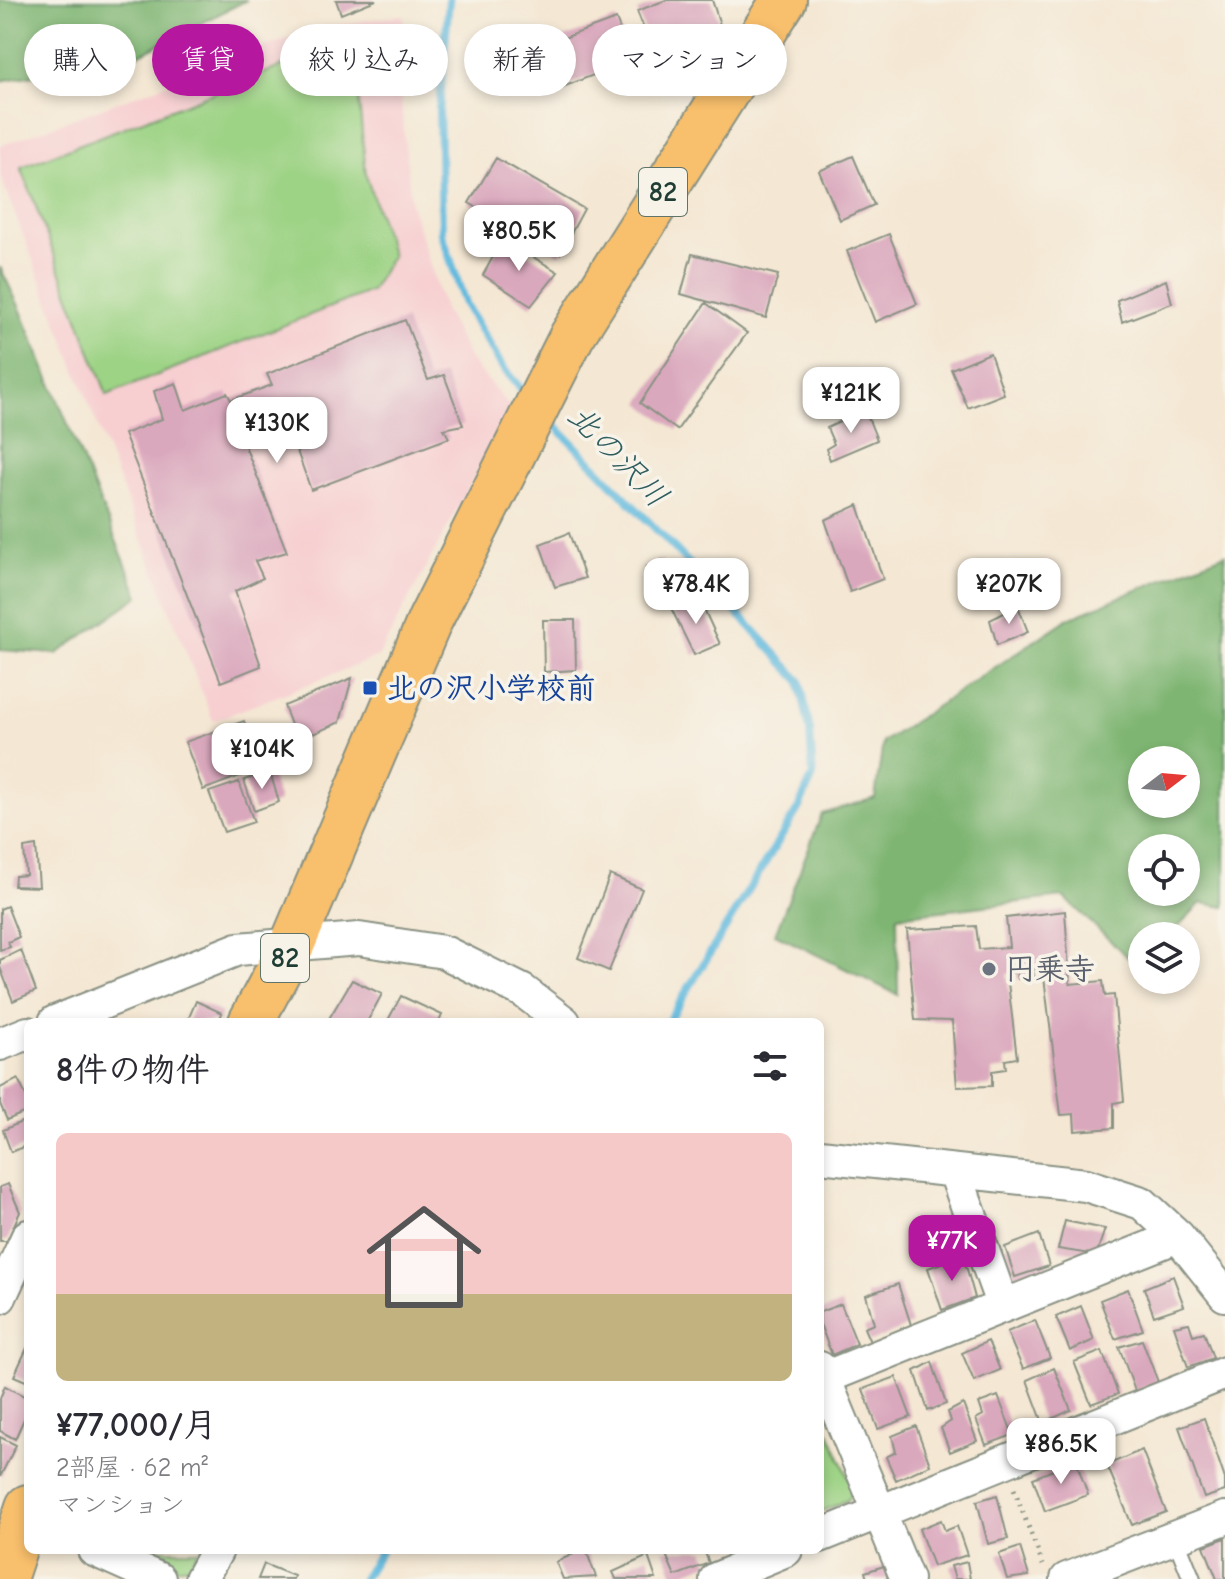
<!DOCTYPE html>
<html lang="ja">
<head>
<meta charset="utf-8">
<style>
  :root { --surface:#fff; --page:#f7f7f7; --text:#2b2b33; --muted:#7c7c81; --accent:#b5179e }
  body { margin:0; font-family:"Comic Neue","Klee One",sans-serif; background:var(--page); color:var(--text); height:100vh; display:flex; flex-direction:column; font-size:30px; white-space:nowrap }
  * { box-sizing:border-box; margin:0 }
  p { font-size:26px; color:var(--muted) }
  .icon { flex:none; width:44px; height:44px; fill:none; stroke:currentColor; stroke-width:2; stroke-linecap:round; stroke-linejoin:round }
  .map { position:relative; flex:1; overflow:hidden }
  .sheet { position:absolute; left:24px; top:1018px; width:800px; height:536px; display:flex; flex-direction:column; background:var(--surface); border-radius:12px; box-shadow:0 4px 12px #0003 }
  .sheet>* { flex:none }
  .guide { position:absolute; left:24px; top:24px; width:800px; height:72px; display:flex; gap:16px }
  .needle { width:52px; rotate:74deg }
  .controls { position:absolute; left:1128px; top:746px; display:grid; gap:16px }
  .controls a { display:grid; place-items:center; width:72px; height:72px; border-radius:50%; background:var(--surface); box-shadow:0 4px 12px #0003; font-size:40px }
  .price { position:absolute; translate:-50% -68px; padding:0 18px; border-radius:16px; background:#fff; color:#222; font-size:26px; line-height:52px; filter:drop-shadow(0 2px 4px #0008) }
  .price::after { content:''; position:absolute; left:50%; top:48px; width:24px; height:18px; margin-left:-12px; background:inherit; clip-path:polygon(0 0,100% 0,50% 100%) }
  .price.on { background:var(--accent); color:#fff }
  ul { padding:0; list-style:none }
  li { display:grid; align-content:center; gap:16px; height:424px; padding:0 32px }
  li span { display:grid; place-items:center; height:248px; border-radius:12px; color:#555 }
  li>.icon { margin-inline-start:auto }
  span .icon { width:144px; height:144px; fill:#fffc; stroke-width:1 }
  li b { font-size:34px }
  h2 { display:flex; justify-content:space-between; align-items:center; height:96px; padding:0 32px; font-size:34px }
  .pill { padding:0 28px; border-radius:36px; background:var(--surface); box-shadow:0 4px 12px #0003; font-size:28px; line-height:72px }
  .pill.on { background:var(--accent); color:#fff }
  .map>svg:first-child { display:block }
</style>
</head>
<body>
<div class="map">
<svg width="1225" height="1579" viewBox="0 0 1225 1579">
  <rect width="100%" height="100%" fill="#f7f3e8"/>
  <filter id="ink" filterUnits="userSpaceOnUse"><feTurbulence type="fractalNoise" baseFrequency=".0125" numOctaves="2"/><feDisplacementMap in="SourceGraphic" scale="16" xChannelSelector="R" yChannelSelector="G"/><feConvolveMatrix kernelMatrix="1 2 1 2 8 2 1 2 1" color-interpolation-filters="sRGB"/></filter>
  <filter id="wash" filterUnits="userSpaceOnUse"><feTurbulence type="fractalNoise" baseFrequency=".006" numOctaves="4" result="noise"/><feDisplacementMap in="SourceGraphic" scale="32" xChannelSelector="R" yChannelSelector="G"/><feGaussianBlur stdDeviation="1.8" result="paint"/><feColorMatrix in="noise" values="0 0 0 0 0 0 0 0 0 0 0 0 0 0 0 0 0 1.4 0 .05"/><feComposite in="paint" operator="in"/></filter>
  <g filter="url(#wash)">
    <rect width="100%" height="100%" fill="#f4e7d3"/>
    <path fill="#f7cfd1" d="M 403,15 L 407,47 L 401,100 L 411,203 L 444,309 L 471,361 L 511,408 L 378,657 L 213,721 L 0,176 L 0,146 L 316,28 Z"/>
    <path fill="#9dd385" stroke="#5e885c" stroke-width="2" d="M 345,42 L 358,91 L 366,175 L 392,256 L 371,291 L 107,395 L 21,167 Z
      M 829,1432 L 854,1490 L 848,1500 L 820,1512 L 820,1436 Z
      M 142,1550 L 198,1550 L 190,1566 L 176,1568 Z"/>
    <path fill="#7eb572" stroke="#4e7953" stroke-width="2" fill-rule="evenodd" d="M 0,0 L 247,0 L 134,57 L 0,81 Z
      M 0,267 L 19,306 L 139,596 L 57,654 L 0,650 Z
      M 1225,554 L 1225,907 L 1201,903 L 1169,936 L 1142,936 L 1142,964 L 1139,968 L 1064,897 L 897,916 L 898,995 L 775,934 L 822,814 L 875,798 L 883,742 L 1069,618 ZM 1186,760 L 1186,804 L 1142,804 L 1142,760 ZM 1186,848 L 1186,892 L 1142,892 L 1142,848 Z"/>
    <g fill="none" stroke-linecap="round" stroke-linejoin="round">
      <path stroke="#60bade" stroke-width="8" d="M 449,0 L 439,110 L 442,234 L 465,304 L 503,368 L 527,396
        M 547,417 L 748,624 L 800,681 L 810,731 L 813,776 L 798,809 L 668,1022
        M 363,1579 L 381,1550"/>
    </g>
    <g id="blocks">
      <path fill="#daa8bd" d="M 336,0 L 376,0 L 341,14 Z
        M 666,0 L 712,0 L 723,34 L 656,59 L 637,11 Z
        M 616,19 L 632,60 L 563,87 L 547,44 Z
        M 853,156 L 874,205 L 840,220 L 819,171 Z
        M 496,158 L 584,209 L 560,254 L 469,203 Z
        M 889,234 L 917,304 L 875,322 L 847,251 Z
        M 503,239 L 558,272 L 531,306 L 483,275 Z
        M 692,254 L 778,275 L 766,318 L 681,294 Z
        M 1166,280 L 1172,303 L 1122,322 L 1117,300 Z
        M 706,303 L 747,333 L 677,430 L 640,403 Z
        M 405,320 L 428,380 L 444,375 L 463,425 L 444,429 L 449,438 L 311,490 L 292,437 L 272,439 L 262,413 L 236,423 L 287,552 L 255,561 L 263,578 L 235,591 L 261,666 L 221,682 L 124,434 L 162,419 L 154,391 L 176,383 L 185,410 L 227,393 L 231,400 L 272,385 L 267,374 Z
        M 990,353 L 1004,394 L 968,408 L 951,369 Z
        M 865,410 L 877,440 L 830,460 L 826,449 L 834,444 L 827,428 Z
        M 858,505 L 883,579 L 850,592 L 825,520 Z
        M 569,533 L 585,578 L 555,587 L 540,544 Z
        M 662,560 L 676,592 L 660,599 L 646,567 Z
        M 698,596 L 720,644 L 694,655 L 671,608 Z
        M 1018,606 L 1028,632 L 997,645 L 990,620 Z
        M 543,620 L 575,620 L 576,670 L 544,672 Z
        M 352,678 L 340,722 L 297,741 L 284,706 Z
        M 244,721 L 261,768 L 203,790 L 185,742 Z
        M 270,772 L 279,802 L 254,811 L 244,780 Z
        M 239,782 L 254,822 L 224,832 L 209,792 Z
        M 36,846 L 39,887 L 14,886 L 15,876 L 26,875 L 24,848 Z
        M 610,875 L 642,889 L 609,971 L 578,958 Z
        M 7,906 L 19,937 L 8,942 L 10,947 L 0,950 L 0,909 Z
        M 1065,911 L 1070,984 L 1103,981 L 1105,996 L 1114,995 L 1124,1101 L 1114,1103 L 1114,1128 L 1075,1131 L 1074,1114 L 1061,1115 L 1043,969 L 1033,969 L 1034,977 L 1018,979 L 1017,972 L 1007,974 L 1017,1058 L 1005,1060 L 1006,1069 L 992,1071 L 992,1086 L 957,1087 L 952,1021 L 915,1020 L 907,930 L 976,926 L 979,949 L 1009,947 L 1006,918 Z
        M 21,950 L 36,991 L 13,1001 L 0,967 L 0,960 Z
        M 352,980 L 382,994 L 367,1022 L 327,1022 Z
        M 401,996 L 442,1015 L 439,1022 L 387,1022 Z
        M 196,1001 L 222,1013 L 219,1022 L 187,1022 Z
        M 18,1079 L 28,1100 L 28,1111 L 7,1120 L 0,1104 L 0,1088 Z
        M 28,1119 L 28,1145 L 11,1152 L 3,1130 Z
        M 8,1184 L 20,1212 L 7,1241 L 0,1241 L 0,1187 Z
        M 1065,1221 L 1105,1229 L 1096,1255 L 1058,1249 Z
        M 1039,1234 L 1049,1266 L 1015,1277 L 1005,1247 Z
        M 963,1255 L 975,1298 L 942,1310 L 928,1268 Z
        M 1173,1276 L 1184,1306 L 1154,1316 L 1144,1288 Z
        M 898,1284 L 911,1325 L 870,1342 L 864,1328 L 874,1324 L 866,1295 Z
        M 1128,1289 L 1143,1330 L 1115,1339 L 1100,1300 Z
        M 841,1304 L 857,1344 L 832,1355 L 820,1324 L 820,1312 Z
        M 1081,1306 L 1094,1340 L 1070,1351 L 1056,1317 Z
        M 1035,1320 L 1050,1358 L 1023,1369 L 1007,1332 Z
        M 1189,1323 L 1193,1335 L 1204,1332 L 1213,1358 L 1188,1367 L 1174,1326 Z
        M 1142,1340 L 1158,1382 L 1135,1391 L 1119,1347 Z
        M 988,1341 L 1000,1370 L 974,1381 L 962,1353 Z
        M 28,1346 L 28,1382 L 14,1376 Z
        M 1102,1351 L 1118,1394 L 1091,1404 L 1074,1362 Z
        M 932,1362 L 946,1404 L 928,1411 L 915,1371 Z
        M 1054,1368 L 1071,1410 L 1043,1423 L 1027,1380 Z
        M 896,1377 L 911,1417 L 878,1429 L 863,1389 Z
        M 5,1386 L 28,1398 L 28,1410 L 15,1439 L 0,1431 L 0,1398 Z
        M 998,1396 L 1013,1435 L 986,1445 L 976,1419 L 983,1415 L 979,1403 Z
        M 963,1404 L 977,1441 L 950,1452 L 941,1428 L 951,1421 L 948,1412 Z
        M 1204,1418 L 1225,1479 L 1225,1491 L 1204,1498 L 1179,1427 Z
        M 916,1426 L 930,1465 L 896,1480 L 886,1457 L 896,1452 L 892,1436 Z
        M 0,1437 L 16,1445 L 0,1477 Z
        M 1142,1450 L 1166,1512 L 1132,1525 L 1107,1465 Z
        M 1076,1461 L 1088,1495 L 1045,1511 L 1033,1478 Z
        M 997,1495 L 1008,1539 L 988,1544 L 977,1501 Z
        M 941,1520 L 945,1531 L 957,1526 L 967,1555 L 933,1566 L 919,1529 Z
        M 1225,1538 L 1225,1579 L 1217,1579 L 1204,1546 Z
        M 1020,1547 L 1029,1576 L 1007,1579 L 999,1554 Z
        M 582,1550 L 586,1550 L 596,1577 L 563,1579 L 556,1562 Z
        M 664,1550 L 704,1550 L 709,1563 L 675,1576 Z
        M 648,1556 L 656,1579 L 616,1579 L 613,1572 Z
        M 967,1562 L 970,1579 L 955,1579 L 951,1566 Z
        M 264,1564 L 294,1576 L 293,1579 L 258,1579 Z
        M 884,1566 L 888,1579 L 867,1579 L 865,1572 Z"/>
    </g>
  </g>
  <g filter="url(#ink)">
    <use href="#blocks" fill-opacity="0" stroke="#8a9284" stroke-width="2"/>
    <g fill="none" stroke-linecap="round" stroke-linejoin="round">
      <defs>
        <path id="lane" d="M 1175,1537 L 1192,1579"/>
        <path id="street" d="M 55,1022 L 238,949 L 359,939 L 444,952 L 523,991 L 564,1022
          M 0,1044 L 28,1033
          M 820,1156 L 1086,1185 L 1142,1203 L 1178,1236 L 1225,1295
          M 955,1172 L 1002,1304
          M 0,1297 L 28,1236
          M 820,1368 L 907,1579
          M 824,1378 L 1178,1236
          M 820,1536 L 1225,1373
          M 94,1550 L 159,1579
          M 201,1579 L 217,1550
          M 716,1579 L 786,1550
          M 1067,1579 L 1225,1518"/>
        <path id="primary" d="M 251,1022 L 293,943 L 430,620 L 572,336 L 784,0
          M 4,1579 L 28,1507"/>
      </defs>
      <use href="#lane" stroke="#8a9284" stroke-width="20"/>
      <use href="#street" stroke="#8a9284" stroke-width="36"/>
      <use href="#primary" stroke="#8a9284" stroke-width="48"/>
      <path stroke="#8a9284" stroke-width="5" stroke-dasharray="2 6" stroke-linecap="butt" d="M 1014,1489 L 1043,1565"/>
      <use href="#lane" stroke="#fff" stroke-width="16"/>
      <use href="#street" stroke="#fff" stroke-width="32"/>
      <use href="#primary" stroke="#f8bf6c" stroke-width="44"/>
    </g>
  </g>
  <rect fill="#1a4fb4" stroke="#f7f3e8" stroke-width="3" x="362" y="680" width="16" height="16" rx="4"/>
  <circle fill="#6b7280" stroke="#f7f3e8" stroke-width="3" cx="989" cy="969" r="8"/>
  <g text-anchor="middle" dominant-baseline="central" stroke-width="7" stroke-linejoin="round" paint-order="stroke">
    <g fill="#f7f3e8" stroke="#60746a" stroke-width="2">
      <rect x="639" y="168" width="48" height="48" rx="6"/>
      <rect x="261" y="934" width="48" height="48" rx="6"/>
    </g>
    <g font-size="28" font-weight="bold" fill="#1f3d34">
      <text x="663" y="192">82</text>
      <text x="285" y="958">82</text>
    </g>
    <g font-size="30" font-weight="bold" fill="#164399" stroke="#f7f3e8" text-anchor="start">
      <text x="386" y="688">北の沢小学校前</text>
    </g>
    <g font-size="30" font-weight="bold" fill="#5b616d" stroke="#f7f3e8" text-anchor="start">
      <text x="1005" y="969">円乗寺</text>
    </g>
    <g font-size="32" font-style="italic" fill="#2f5c5e" stroke="#f7f3e8">
      <text transform="translate(618 456) rotate(46)">北の沢川</text>
    </g>
  </g>
</svg>
<div class="controls">
<a><svg class="needle" viewBox="-14 -14 28 28"><path d="M0-13l5 13h-10z" fill="#e53935"/><path d="M0 13l5-13h-10z" fill="#7c7c81"/></svg></a>
<a><svg class="icon" aria-label="locate" viewBox="0 0 24 24"><circle cx="12" cy="12" r="6"/><path d="M12 2v4M12 18v4M2 12h4M18 12h4"/></svg></a>
<a><svg class="icon" aria-label="layers" viewBox="0 0 24 24"><path d="M12 4l9 5-9 5-9-5zM3 14l9 5 9-5"/></svg></a>
</div>
<b class="price" style="left:519px;top:273px">¥80.5K</b>
<b class="price" style="left:851px;top:435px">¥121K</b>
<b class="price" style="left:277px;top:465px">¥130K</b>
<b class="price" style="left:696px;top:626px">¥78.4K</b>
<b class="price" style="left:1009px;top:626px">¥207K</b>
<b class="price" style="left:262px;top:791px">¥104K</b>
<b class="price on" style="left:952px;top:1283px">¥77K</b>
<b class="price" style="left:1061px;top:1486px">¥86.5K</b>
<div class="guide">
<a class="pill">購入</a>
<a class="pill on">賃貸</a>
<a class="pill">絞り込み</a>
<a class="pill">新着</a>
<a class="pill">マンション</a>
</div>
<section class="sheet">
<h2>8件の物件<svg class="icon" aria-label="filters" viewBox="0 0 24 24"><path d="M4 7h16M4 17h16"/><circle cx="9" cy="7" r="2"/><circle cx="15" cy="17" r="2"/></svg></h2>
<ul>
<li><span style="background:linear-gradient(#f6c9c9 65%,#c2b280 0)"><svg class="icon" aria-label="home" viewBox="0 0 24 24"><path d="M3 11l9-7 9 7M6 9v11h12V9"/></svg></span><div><b>¥77,000/月</b><p>2部屋 · 62 m²</p><p>マンション</p></div></li>
</ul>
</section>
</div>
</body>
</html>
